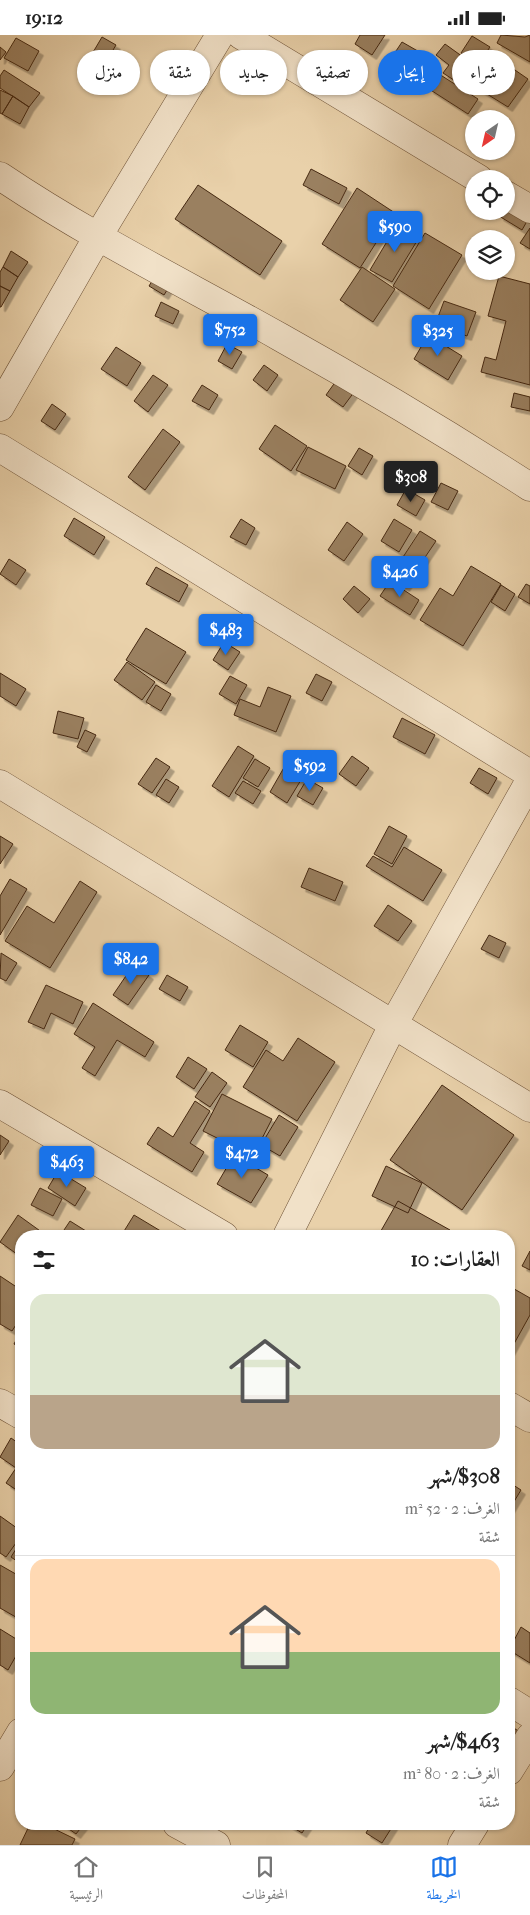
<!DOCTYPE html>
<html lang="ar">
<head>
<meta charset="utf-8">
<style>
  :root { --surface:#fff; --page:#f2f2f2; --text:#222; --muted:#767676; --line:#e0e0e0; --accent:#1a73e8 }
  body { margin:0; font-family:"IM FELL French Canon",Amiri,serif; background:var(--page); color:var(--text); direction:rtl; height:100vh; display:flex; flex-direction:column; font-size:19px; white-space:nowrap }
  * { box-sizing:border-box; margin:0 }
  p { font-size:16px; color:var(--muted) }
  .icon { flex:none; width:28px; height:28px; fill:none; stroke:currentColor; stroke-width:2; stroke-linecap:round; stroke-linejoin:round }
  .map { position:relative; flex:1; overflow:hidden; direction:ltr }
  .sheet { position:absolute; left:15px; top:1195px; width:500px; height:600px; display:flex; flex-direction:column; background:var(--surface); border-radius:20px; box-shadow:0 1px 4px #0004; direction:rtl }
  .sheet>* { flex:none }
  .top-card { position:absolute; left:15px; top:15px; width:500px; height:45px; direction:rtl; display:flex; gap:10px }
  .needle { width:32px; rotate:214deg }
  .fabs { position:absolute; left:465px; top:75px; display:grid; gap:10px }
  .fabs a { display:grid; place-items:center; width:50px; height:50px; border-radius:50%; background:var(--surface); box-shadow:0 1px 4px #0004; font-size:25px }
  .price { position:absolute; translate:-50% -42px; padding:0 11px; border-radius:5px; background:var(--accent); color:#fff; font-size:16px; line-height:32px; filter:drop-shadow(0 1px 2px #0008) }
  .price::after { content:''; position:absolute; left:50%; top:30px; width:15px; height:11px; margin-left:-8px; background:inherit; clip-path:polygon(0 0,100% 0,50% 100%) }
  .price.active { background:#222; color:#fff }
  ul { padding:0; list-style:none }
  li { display:grid; align-content:center; gap:10px; height:265px; padding:0 15px }
  li+li { border-top:1px solid var(--line) }
  li span { display:grid; place-items:center; height:155px; border-radius:15px; color:#555 }
  li>.icon { margin-inline-start:auto }
  span .icon { width:90px; height:90px; fill:#fffc; stroke-width:1 }
  li b { font-size:21px }
  h2 { display:flex; justify-content:space-between; align-items:center; height:60px; padding:0 15px; font-size:21px }
  .tag { padding:0 18px; border-radius:22px; background:var(--surface); box-shadow:0 1px 4px #0004; font-size:18px; line-height:45px }
  .tag.active { background:var(--accent); color:#fff }
  .status { display:flex; justify-content:space-between; align-items:center; height:35px; padding:0 25px; background:var(--surface); direction:ltr }
  .status svg { height:14px; fill:currentColor }
  .tab-bar { display:flex; justify-content:space-around; align-items:center; height:70px; border-top:1px solid var(--line); background:var(--surface); font-size:14px; color:var(--muted) }
  .tab-bar a { display:grid; justify-items:center; gap:2px }
  .tab-bar .active { color:var(--accent) }
  .map>svg:first-child { display:block }
</style>
</head>
<body>
<div class="status"><b>19:12</b><svg viewBox="0 0 49 12"><path d="M0 12V9h3v3zM5 12V6h3v6zM10 12V3h3v9zM15 12V0h3v12zM26 1h20v11H26zM47 4h2v5h-2z"/></svg></div>
<div class="map">
<svg width="530" height="1810" viewBox="0 0 530 1810">
  <defs>
    <filter id="shadow"><feDropShadow dx="4.5" dy="4.5" stdDeviation="0" flood-color="#0004"/></filter>
  </defs>
  <rect width="100%" height="100%" fill="#e9d1aa"/>
  <filter id="stains"><feTurbulence type="fractalNoise" baseFrequency=".004" numOctaves="4"/><feColorMatrix values="0 0 0 0 .2 0 0 0 0 .09 0 0 0 0 .02 0 0 0 .5 -.17"/></filter>
  <radialGradient id="worn" r=".72"><stop offset=".6" stop-color="#630" stop-opacity="0"/><stop offset="1" stop-color="#630" stop-opacity=".3"/></radialGradient>
  <path fill="#9a8061" stroke="#452811" filter="url(#shadow)" d="M 360,0 L 385,0 L 372,20 L 355,9 Z
    M 501,0 L 525,2 L 530,0 L 530,27 L 497,8 Z
    M 472,1 L 490,12 L 479,28 L 461,18 Z
    M 102,2 L 116,10 L 106,27 L 92,19 Z
    M 16,3 L 39,16 L 28,36 L 4,23 Z
    M 402,7 L 423,19 L 408,39 L 388,28 Z
    M 445,9 L 477,32 L 463,51 L 443,38 L 449,30 L 436,20 Z
    M 0,12 L 6,17 L 0,25 Z
    M 496,22 L 528,44 L 508,72 L 474,51 Z
    M 4,35 L 40,58 L 29,72 L 0,53 L 0,41 Z
    M 439,39 L 478,64 L 468,79 L 429,54 Z
    M 0,55 L 13,61 L 2,79 L 0,78 Z
    M 13,61 L 29,72 L 20,89 L 2,79 Z
    M 311,134 L 347,153 L 339,169 L 303,150 Z
    M 198,150 L 282,206 L 260,240 L 175,184 Z
    M 357,153 L 395,178 L 360,233 L 322,209 Z
    M 506,170 L 530,181 L 522,195 L 499,181 L 502,176 L 506,176 Z
    M 398,188 L 420,201 L 392,247 L 370,235 Z
    M 530,193 L 530,214 L 520,208 Z
    M 425,198 L 462,220 L 429,274 L 393,251 Z
    M 11,216 L 28,227 L 18,242 L 3,232 Z
    M 3,232 L 18,242 L 10,256 L 0,251 L 0,237 Z
    M 362,232 L 395,254 L 373,287 L 340,265 Z
    M 159,235 L 174,244 L 164,260 L 149,251 Z
    M 499,241 L 530,249 L 530,350 L 481,337 L 485,322 L 496,325 L 506,286 L 488,281 Z
    M 0,251 L 10,256 L 1,272 L 0,272 Z
    M 444,266 L 476,277 L 467,301 L 435,290 Z
    M 161,267 L 179,276 L 173,289 L 155,281 Z
    M 428,300 L 462,321 L 448,345 L 414,324 Z
    M 227,309 L 242,317 L 232,334 L 218,326 Z
    M 116,312 L 141,328 L 127,351 L 101,334 Z
    M 264,330 L 278,340 L 267,356 L 253,345 Z
    M 346,332 L 363,345 L 343,372 L 326,360 Z
    M 153,340 L 168,350 L 148,377 L 134,366 Z
    M 202,350 L 218,360 L 209,375 L 192,366 Z
    M 514,358 L 530,362 L 530,376 L 511,372 Z
    M 52,369 L 66,379 L 55,395 L 41,386 Z
    M 275,390 L 307,411 L 291,436 L 259,414 Z
    M 163,394 L 180,407 L 145,455 L 128,442 Z
    M 308,412 L 346,431 L 335,454 L 296,435 Z
    M 359,413 L 373,421 L 362,440 L 348,431 Z
    M 441,448 L 458,456 L 448,475 L 431,467 Z
    M 406,454 L 425,465 L 416,481 L 397,470 Z
    M 74,483 L 105,502 L 94,520 L 64,501 Z
    M 241,484 L 255,493 L 246,510 L 230,502 Z
    M 394,484 L 412,495 L 399,517 L 381,506 Z
    M 347,487 L 363,499 L 344,526 L 328,515 Z
    M 420,496 L 436,506 L 405,552 L 390,542 Z
    M 9,524 L 26,535 L 16,550 L 0,539 Z
    M 471,531 L 501,549 L 463,611 L 420,585 L 440,553 L 453,561 Z
    M 156,532 L 188,550 L 179,567 L 146,549 Z
    M 390,546 L 419,565 L 410,580 L 380,561 Z
    M 526,549 L 530,551 L 530,569 L 518,562 Z
    M 501,550 L 515,559 L 505,576 L 491,567 Z
    M 354,551 L 370,564 L 358,578 L 343,564 Z
    M 146,593 L 186,617 L 166,649 L 126,625 Z
    M 224,607 L 240,617 L 228,635 L 213,625 Z
    M 127,627 L 155,647 L 142,665 L 114,645 Z
    M 0,638 L 26,654 L 16,671 L 0,661 Z
    M 316,639 L 332,647 L 322,666 L 306,658 Z
    M 230,641 L 247,650 L 236,669 L 219,659 Z
    M 156,650 L 171,659 L 161,676 L 146,667 Z
    M 268,652 L 291,661 L 276,697 L 234,680 L 240,664 L 260,672 Z
    M 58,676 L 84,683 L 78,704 L 53,698 Z
    M 402,683 L 435,700 L 425,719 L 393,702 Z
    M 85,695 L 96,700 L 87,717 L 77,712 Z
    M 238,711 L 254,721 L 229,762 L 212,751 Z
    M 352,721 L 369,733 L 356,751 L 339,739 Z
    M 156,723 L 170,732 L 152,758 L 138,749 Z
    M 255,724 L 270,733 L 258,752 L 243,743 Z
    M 286,729 L 304,740 L 287,768 L 270,757 Z
    M 479,733 L 497,743 L 488,759 L 470,748 Z
    M 166,744 L 179,752 L 169,768 L 156,760 Z
    M 307,744 L 323,753 L 313,770 L 297,761 Z
    M 243,746 L 261,756 L 253,769 L 235,758 Z
    M 389,791 L 407,801 L 392,829 L 374,819 Z
    M 0,801 L 13,809 L 0,829 Z
    M 404,812 L 442,835 L 423,866 L 366,831 L 373,821 L 392,832 Z
    M 309,833 L 343,847 L 335,866 L 301,852 Z
    M 10,844 L 27,854 L 0,900 L 0,861 Z
    M 80,846 L 97,857 L 50,933 L 5,906 L 27,871 L 54,888 Z
    M 388,870 L 412,886 L 398,906 L 374,891 Z
    M 489,900 L 506,908 L 499,923 L 481,914 Z
    M 1,918 L 17,928 L 6,946 L 0,943 Z
    M 134,929 L 149,940 L 128,970 L 113,960 Z
    M 167,940 L 188,952 L 180,966 L 159,954 Z
    M 46,950 L 83,967 L 73,989 L 51,978 L 44,994 L 28,987 Z
    M 93,968 L 154,1007 L 145,1022 L 117,1005 L 95,1041 L 82,1033 L 95,1012 L 74,999 Z
    M 240,990 L 268,1007 L 253,1032 L 225,1015 Z
    M 298,1003 L 335,1027 L 297,1086 L 243,1052 L 266,1015 L 283,1026 Z
    M 188,1022 L 207,1034 L 194,1054 L 176,1042 Z
    M 212,1037 L 227,1048 L 210,1072 L 195,1062 Z
    M 442,1050 L 514,1100 L 462,1175 L 390,1125 Z
    M 222,1059 L 272,1084 L 253,1121 L 203,1096 Z
    M 195,1066 L 210,1076 L 190,1108 L 204,1117 L 192,1137 L 147,1109 L 158,1092 L 173,1102 Z
    M 279,1080 L 298,1092 L 280,1121 L 261,1110 Z
    M 0,1100 L 9,1106 L 0,1120 Z
    M 234,1120 L 268,1140 L 251,1168 L 217,1149 Z
    M 386,1131 L 422,1148 L 408,1178 L 372,1161 Z
    M 58,1136 L 86,1153 L 75,1171 L 48,1153 Z
    M 40,1153 L 62,1164 L 53,1181 L 31,1170 Z
    M 398,1166 L 450,1195 L 446,1201 L 378,1201 Z
    M 18,1180 L 43,1198 L 41,1201 L 21,1201 L 21,1222 L 0,1207 Z
    M 134,1180 L 169,1201 L 121,1201 Z
    M 70,1186 L 94,1201 L 60,1201 Z
    M 530,1216 L 530,1235 L 522,1231 Z
    M 0,1241 L 21,1255 L 21,1282 L 12,1296 L 0,1289 Z
    M 509,1251 L 530,1263 L 530,1280 L 510,1316 Z
    M 21,1296 L 21,1313 L 14,1309 Z
    M 11,1403 L 21,1410 L 21,1458 L 6,1448 L 16,1433 L 0,1422 Z
    M 510,1448 L 521,1455 L 509,1475 L 509,1451 Z
    M 0,1481 L 21,1496 L 21,1501 L 6,1522 L 0,1518 Z
    M 21,1506 L 21,1529 L 11,1522 Z
    M 0,1530 L 21,1542 L 21,1585 L 0,1573 Z
    M 521,1592 L 530,1598 L 530,1628 L 509,1615 Z
    M 0,1594 L 21,1607 L 21,1612 L 8,1635 L 0,1630 Z
    M 509,1690 L 520,1697 L 509,1715 Z
    M 30,1789 L 44,1789 L 75,1804 L 72,1810 L 20,1810 Z
    M 62,1789 L 84,1789 L 76,1799 Z
    M 287,1789 L 308,1789 L 302,1798 Z
    M 371,1789 L 394,1789 L 382,1808 L 366,1798 Z"/>
  <g fill="none" stroke-linecap="round" stroke-linejoin="round">
    <defs>
      <path id="street" d="M 241,0 L 479,144
        M 0,141 C 89,201 186,249 280,302 C 364,349 448,399 530,452
        M 506,160 L 530,174
        M 0,372 L 97,203 L 220,0
        M 0,413 L 530,739
        M 0,749 L 530,1073
        M 0,1069 L 224,1201
        M 287,1201 L 393,990 L 530,745
        M 0,1368 L 21,1380
        M 509,1371 L 530,1383
        M 509,1666 L 530,1679
        M 0,1732 L 21,1697
        M 509,1736 L 530,1702
        M 177,1789 L 216,1810
        M 462,1810 L 475,1789"/>
    </defs>
    <use href="#street" stroke="#6e5237" stroke-width="29"/>
    <use href="#street" stroke="#f1e1c8" stroke-width="28"/>
  </g>
  <rect width="100%" height="100%" filter="url(#stains)"/>
  <rect width="100%" height="100%" fill="url(#worn)"/>
</svg>
<div class="fabs">
<a><svg class="needle" viewBox="-14 -14 28 28"><path d="M0-13l5 13h-10z" fill="#e53935"/><path d="M0 13l5-13h-10z" fill="#767676"/></svg></a>
<a><svg class="icon" aria-label="locate" viewBox="0 0 24 24"><circle cx="12" cy="12" r="6"/><path d="M12 2v4M12 18v4M2 12h4M18 12h4"/></svg></a>
<a><svg class="icon" aria-label="layers" viewBox="0 0 24 24"><path d="M12 4l9 5-9 5-9-5zM3 14l9 5 9-5"/></svg></a>
</div>
<b class="price" style="left:395px;top:218px">$590</b>
<b class="price" style="left:230px;top:321px">$752</b>
<b class="price" style="left:438px;top:322px">$325</b>
<b class="price active" style="left:411px;top:468px">$308</b>
<b class="price" style="left:400px;top:563px">$426</b>
<b class="price" style="left:226px;top:621px">$483</b>
<b class="price" style="left:310px;top:757px">$592</b>
<b class="price" style="left:131px;top:950px">$842</b>
<b class="price" style="left:242px;top:1144px">$472</b>
<b class="price" style="left:67px;top:1153px">$463</b>
<div class="top-card">
<a class="tag">شراء</a>
<a class="tag active">إيجار</a>
<a class="tag">تصفية</a>
<a class="tag">جديد</a>
<a class="tag">شقة</a>
<a class="tag">منزل</a>
</div>
<section class="sheet">
<h2>العقارات: 10<svg class="icon" aria-label="filters" viewBox="0 0 24 24"><path d="M4 7h16M4 17h16"/><circle cx="9" cy="7" r="2"/><circle cx="15" cy="17" r="2"/></svg></h2>
<ul>
<li><span style="background:linear-gradient(#dfe7d0 65%,#b9a48a 0)"><svg class="icon" aria-label="home" viewBox="0 0 24 24"><path d="M3 11l9-7 9 7M6 9v11h12V9"/></svg></span><div><b>$308/شهر</b><p>الغرف: 2 · 52 m²</p><p>شقة</p></div></li>
<li><span style="background:linear-gradient(#ffd9b3 60%,#8fb573 0)"><svg class="icon" aria-label="home" viewBox="0 0 24 24"><path d="M3 11l9-7 9 7M6 9v11h12V9"/></svg></span><div><b>$463/شهر</b><p>الغرف: 2 · 80 m²</p><p>شقة</p></div></li>
</ul>
</section>
</div>
<nav class="tab-bar">
<a class="active"><svg class="icon" aria-label="map" viewBox="0 0 24 24"><path d="M3 6l6-2 6 2 6-2v14l-6 2-6-2-6 2zM9 4v14M15 6v14"/></svg>الخريطة</a>
<a><svg class="icon" aria-label="saved" viewBox="0 0 24 24"><path d="M7 4h10v16l-5-4-5 4z"/></svg>المحفوظات</a>
<a><svg class="icon" aria-label="home" viewBox="0 0 24 24"><path d="M3 11l9-7 9 7M6 9v11h12V9"/></svg>الرئيسية</a>
</nav>
</body>
</html>
